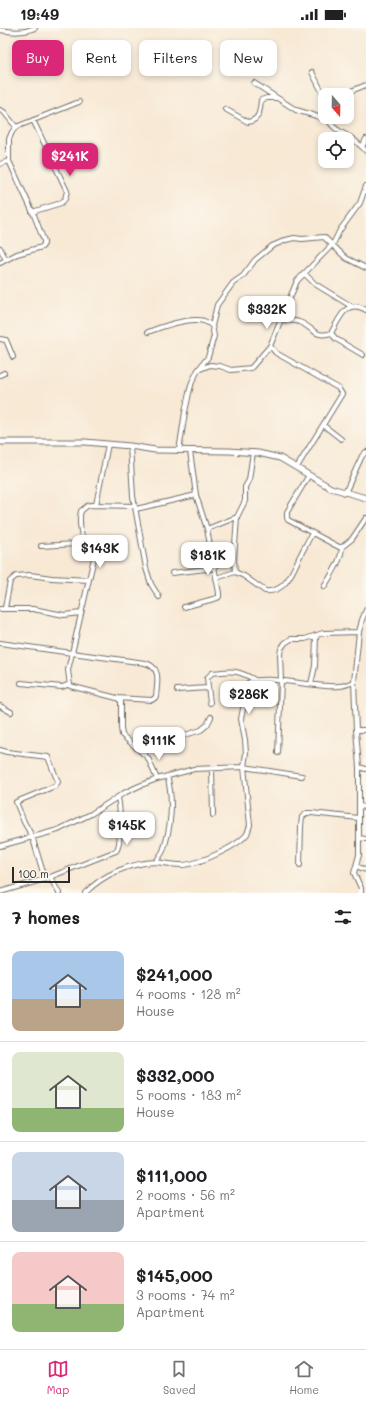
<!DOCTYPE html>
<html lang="en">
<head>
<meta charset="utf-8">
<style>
  :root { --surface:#fff; --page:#f6f6f6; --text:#202124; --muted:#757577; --line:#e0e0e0; --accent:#db2777 }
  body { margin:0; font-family:Mali,sans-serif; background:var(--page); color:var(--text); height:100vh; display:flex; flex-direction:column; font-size:15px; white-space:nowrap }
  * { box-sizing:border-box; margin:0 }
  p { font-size:13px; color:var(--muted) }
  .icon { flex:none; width:22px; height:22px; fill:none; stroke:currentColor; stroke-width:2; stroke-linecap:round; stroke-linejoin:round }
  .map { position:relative; height:865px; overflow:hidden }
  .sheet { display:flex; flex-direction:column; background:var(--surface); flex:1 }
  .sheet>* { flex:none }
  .banner { position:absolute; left:12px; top:12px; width:342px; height:36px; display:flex; gap:8px }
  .needle { width:26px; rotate:160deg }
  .fabs { position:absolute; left:318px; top:60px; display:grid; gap:8px }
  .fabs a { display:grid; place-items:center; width:36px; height:36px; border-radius:8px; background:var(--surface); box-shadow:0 2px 6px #0003; font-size:20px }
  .scale { position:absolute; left:12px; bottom:10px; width:58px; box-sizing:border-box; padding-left:4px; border:2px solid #2b2b2b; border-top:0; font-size:11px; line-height:14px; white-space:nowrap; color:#2b2b2b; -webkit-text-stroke:3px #fbf7ec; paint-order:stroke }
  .price { position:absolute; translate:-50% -34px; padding:0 9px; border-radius:8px; background:#fff; color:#222; font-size:13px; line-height:26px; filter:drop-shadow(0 1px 2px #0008) }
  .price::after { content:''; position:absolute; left:50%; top:24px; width:12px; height:9px; margin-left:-6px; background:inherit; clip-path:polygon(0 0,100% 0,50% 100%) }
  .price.current { background:var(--accent); color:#fff }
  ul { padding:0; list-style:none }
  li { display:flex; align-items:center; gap:12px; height:100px; padding:0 12px }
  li+li { border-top:1px solid var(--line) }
  li span { display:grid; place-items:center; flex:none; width:112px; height:80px; border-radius:8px; color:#555 }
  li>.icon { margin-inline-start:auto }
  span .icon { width:48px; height:48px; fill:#fffc; stroke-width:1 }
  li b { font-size:17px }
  h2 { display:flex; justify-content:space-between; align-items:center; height:48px; padding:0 12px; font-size:17px }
  .chip { padding:0 14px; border-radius:8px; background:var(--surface); box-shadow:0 2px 6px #0003; font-size:14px; line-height:36px }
  .chip.current { background:var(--accent); color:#fff }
  .status { display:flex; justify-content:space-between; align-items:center; height:28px; padding:0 20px; background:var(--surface); direction:ltr }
  .status svg { height:11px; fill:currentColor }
  .dock { display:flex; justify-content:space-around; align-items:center; height:56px; border-top:1px solid var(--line); background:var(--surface); font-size:11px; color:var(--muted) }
  .dock a { display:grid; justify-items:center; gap:2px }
  .dock .current { color:var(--accent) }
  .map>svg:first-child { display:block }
</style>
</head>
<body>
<div class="status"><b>19:49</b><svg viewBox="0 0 49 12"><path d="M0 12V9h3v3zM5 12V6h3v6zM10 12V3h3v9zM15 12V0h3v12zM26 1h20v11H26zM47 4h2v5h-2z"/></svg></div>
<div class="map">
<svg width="366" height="865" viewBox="0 0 366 865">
  <rect width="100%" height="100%" fill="#fbf7ec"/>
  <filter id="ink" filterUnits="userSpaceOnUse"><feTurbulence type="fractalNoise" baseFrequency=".025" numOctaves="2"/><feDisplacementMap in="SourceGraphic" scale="8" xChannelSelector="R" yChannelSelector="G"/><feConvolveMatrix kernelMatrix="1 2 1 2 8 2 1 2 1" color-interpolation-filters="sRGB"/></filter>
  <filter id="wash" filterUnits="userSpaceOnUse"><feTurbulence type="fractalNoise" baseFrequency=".012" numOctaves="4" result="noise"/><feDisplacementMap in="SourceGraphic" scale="16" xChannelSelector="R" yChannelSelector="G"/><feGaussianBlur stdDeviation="0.9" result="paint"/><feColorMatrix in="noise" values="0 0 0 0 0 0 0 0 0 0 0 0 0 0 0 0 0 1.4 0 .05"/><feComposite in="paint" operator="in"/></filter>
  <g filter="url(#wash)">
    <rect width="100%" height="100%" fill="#f8e9d5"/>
  </g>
  <g filter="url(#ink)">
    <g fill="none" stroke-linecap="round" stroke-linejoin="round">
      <defs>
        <path id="minor" d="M 0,2 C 12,4 23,5 35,0
          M 312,44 L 325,70
          M 254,55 L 296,82 L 313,87 L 329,93
          M 341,67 L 366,57
          M 225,81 L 248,94 C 260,92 260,82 261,72 L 267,70 L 277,70
          M 0,82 L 4,84 L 16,99
          M 328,89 C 330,101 345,105 354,112 C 358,115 362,119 366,123
          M 362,119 L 366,111
          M 0,136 L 9,133
          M 32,184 L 61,175 L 65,171 L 67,163 L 33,92
          M 0,220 L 6,232
          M 0,235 L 17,226 L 42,219 L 44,216 L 44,213 L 34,187 L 9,133 L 9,111 L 12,104 L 16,99 L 79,74
          M 304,245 L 315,256 L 351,278
          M 280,292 C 286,293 294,292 299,294 C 312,298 315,311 331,305 C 340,290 346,270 366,282
          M 148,304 C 161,299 190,289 204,293 C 207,294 210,296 212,298
          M 331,305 L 336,311 L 363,327
          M 0,311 L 6,312 L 13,329
          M 270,318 L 276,325 L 338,360 L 342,366 L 297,439
          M 198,342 L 210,337 L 220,338 L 231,342 L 251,340 L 270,318 L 297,253 L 333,216 L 340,202 L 360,175 L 366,158
          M 0,347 L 4,345
          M 323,397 L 341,411
          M 130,418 L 133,468 L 146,540 L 151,556 L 159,569
          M 179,423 L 185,384 L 189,365 L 192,354 L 198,342 L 208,329 L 214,308 L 212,298 L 217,277 L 233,255 L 243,248 L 255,232 L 272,218 L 286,212 L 294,210 L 302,211 L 324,209 L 346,230 L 366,240
          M 309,447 L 287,484 L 287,490 L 288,492 L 339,519 L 342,519 L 352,511 L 366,490
          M 345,465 L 362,428 L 366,424
          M 96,477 L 108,416
          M 136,481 L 196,467
          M 207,501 L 237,489
          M 41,518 L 76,516 L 83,512
          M 235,544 L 234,531 L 237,489 L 245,473 L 245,459 L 249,452 L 253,424
          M 172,545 L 215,540
          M 216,550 L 235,544 L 244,548 L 265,563 C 285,565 292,545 299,530 C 303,522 308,513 312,505
          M 324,559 C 331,547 341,534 342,519
          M 184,579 L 217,570 L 219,569 L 219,565 L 207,501 L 196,467 L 190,423
          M 5,580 L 10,553 L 16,548 L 30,547 L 52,550 L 89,552
          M 0,581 L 33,581 L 64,587 L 81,585
          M 0,615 L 72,625 L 94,530 L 93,519 C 91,516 87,516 85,514 C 80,510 79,488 81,483 L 87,478 L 91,477 L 135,478
          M 21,655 L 62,659 L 70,656
          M 311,656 L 315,638 L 316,607
          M 177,662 L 207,660
          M 117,670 L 152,672 L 156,669 C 157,655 162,639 145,635 L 72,625 L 68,642 L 70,658 L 117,670 L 121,673 L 121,700 L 122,707 L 148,730 L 157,751
          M 210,675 L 207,650 L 212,645 C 232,643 236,641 255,652
          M 0,678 L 11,684
          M 356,702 L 366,702
          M 0,722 L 7,724 L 48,729 L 58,754 L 55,758 L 16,774 L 24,794 L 32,808 L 45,851
          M 144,724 L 147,719 L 153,717 L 201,702 L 207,697 L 211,689
          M 278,725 L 281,653 L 280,626 L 281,621 L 285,615 L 291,611 L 305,611 L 323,605 L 359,604
          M 359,739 L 366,741
          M 212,741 L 213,787
          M 359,778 L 366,779
          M 359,810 L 366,811
          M 0,818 L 58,802 L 91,786 L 124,765 L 139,758 L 157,751 L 194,741 L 244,739 L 302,748
          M 156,834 C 164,835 173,837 181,837 C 197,837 237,819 247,806 C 248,804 249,800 250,797 L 244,739 L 246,725 L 245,712 L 241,691 L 248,655 C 262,645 319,661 339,658 C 344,658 349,656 354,654
          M 300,837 L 301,798 L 302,789 L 307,785 L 311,785 L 359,790
          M 356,838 L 366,842
          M 50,849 L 59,865
          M 0,864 L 45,851 L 116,823 C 122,817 120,778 118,770
          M 85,865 C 104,846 130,835 156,834 C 158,830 161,827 163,823 C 171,801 174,771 167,748
          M 361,865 L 361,860 L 354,845 L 359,827 L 359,739 L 356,702 L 354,654 L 359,604 L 362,592 L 366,582"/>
        <path id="tertiary" d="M 0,414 L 85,414 L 130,418 L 155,422 L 229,423 L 258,425 L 280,430 L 331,460 L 366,470"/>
      </defs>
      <use href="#minor" stroke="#736e66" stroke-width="6"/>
      <use href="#tertiary" stroke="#736e66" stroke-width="7"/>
      <use href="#minor" stroke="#fff" stroke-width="4"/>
      <use href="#tertiary" stroke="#fff" stroke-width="5"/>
    </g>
  </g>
</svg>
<div class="fabs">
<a><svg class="needle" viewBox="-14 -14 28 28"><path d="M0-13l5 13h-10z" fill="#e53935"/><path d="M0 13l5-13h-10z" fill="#757577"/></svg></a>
<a><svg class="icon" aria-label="locate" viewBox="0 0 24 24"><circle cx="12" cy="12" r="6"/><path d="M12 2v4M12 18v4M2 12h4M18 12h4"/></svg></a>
</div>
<div class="scale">100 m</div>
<b class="price current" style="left:70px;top:149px">$241K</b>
<b class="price" style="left:267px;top:302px">$332K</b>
<b class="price" style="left:100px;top:541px">$143K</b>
<b class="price" style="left:208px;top:548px">$181K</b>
<b class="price" style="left:249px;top:687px">$286K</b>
<b class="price" style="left:159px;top:733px">$111K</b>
<b class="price" style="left:127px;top:818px">$145K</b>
<div class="banner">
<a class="chip current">Buy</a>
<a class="chip">Rent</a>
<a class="chip">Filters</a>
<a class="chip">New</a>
</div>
</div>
<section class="sheet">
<h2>7 homes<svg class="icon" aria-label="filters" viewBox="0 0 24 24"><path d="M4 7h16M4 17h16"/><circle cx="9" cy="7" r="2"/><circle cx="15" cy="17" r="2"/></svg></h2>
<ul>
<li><span style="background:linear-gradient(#a9c7e8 60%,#b9a48a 0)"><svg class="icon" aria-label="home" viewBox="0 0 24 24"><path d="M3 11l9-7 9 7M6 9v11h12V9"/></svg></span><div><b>$241,000</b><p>4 rooms · 128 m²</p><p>House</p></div></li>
<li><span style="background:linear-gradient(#dfe7d0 70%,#8fb573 0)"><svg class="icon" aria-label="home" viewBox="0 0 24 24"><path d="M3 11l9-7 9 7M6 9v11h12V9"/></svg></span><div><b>$332,000</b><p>5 rooms · 183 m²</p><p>House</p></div></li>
<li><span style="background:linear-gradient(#c9d6e8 60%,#9aa5b1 0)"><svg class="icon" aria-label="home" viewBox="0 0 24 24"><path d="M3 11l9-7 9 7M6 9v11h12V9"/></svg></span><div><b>$111,000</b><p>2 rooms · 56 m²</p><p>Apartment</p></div></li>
<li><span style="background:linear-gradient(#f6c9c9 65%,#8fb573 0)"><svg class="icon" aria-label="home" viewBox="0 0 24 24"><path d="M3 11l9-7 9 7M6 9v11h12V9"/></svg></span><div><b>$145,000</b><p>3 rooms · 74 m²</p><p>Apartment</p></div></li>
</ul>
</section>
<nav class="dock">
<a class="current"><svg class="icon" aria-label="map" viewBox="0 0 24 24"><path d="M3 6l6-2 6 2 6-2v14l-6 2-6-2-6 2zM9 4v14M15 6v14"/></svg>Map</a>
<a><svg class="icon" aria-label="saved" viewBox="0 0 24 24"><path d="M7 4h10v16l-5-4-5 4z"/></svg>Saved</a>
<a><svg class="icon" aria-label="home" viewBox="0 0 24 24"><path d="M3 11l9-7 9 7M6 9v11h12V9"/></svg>Home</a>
</nav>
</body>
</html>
